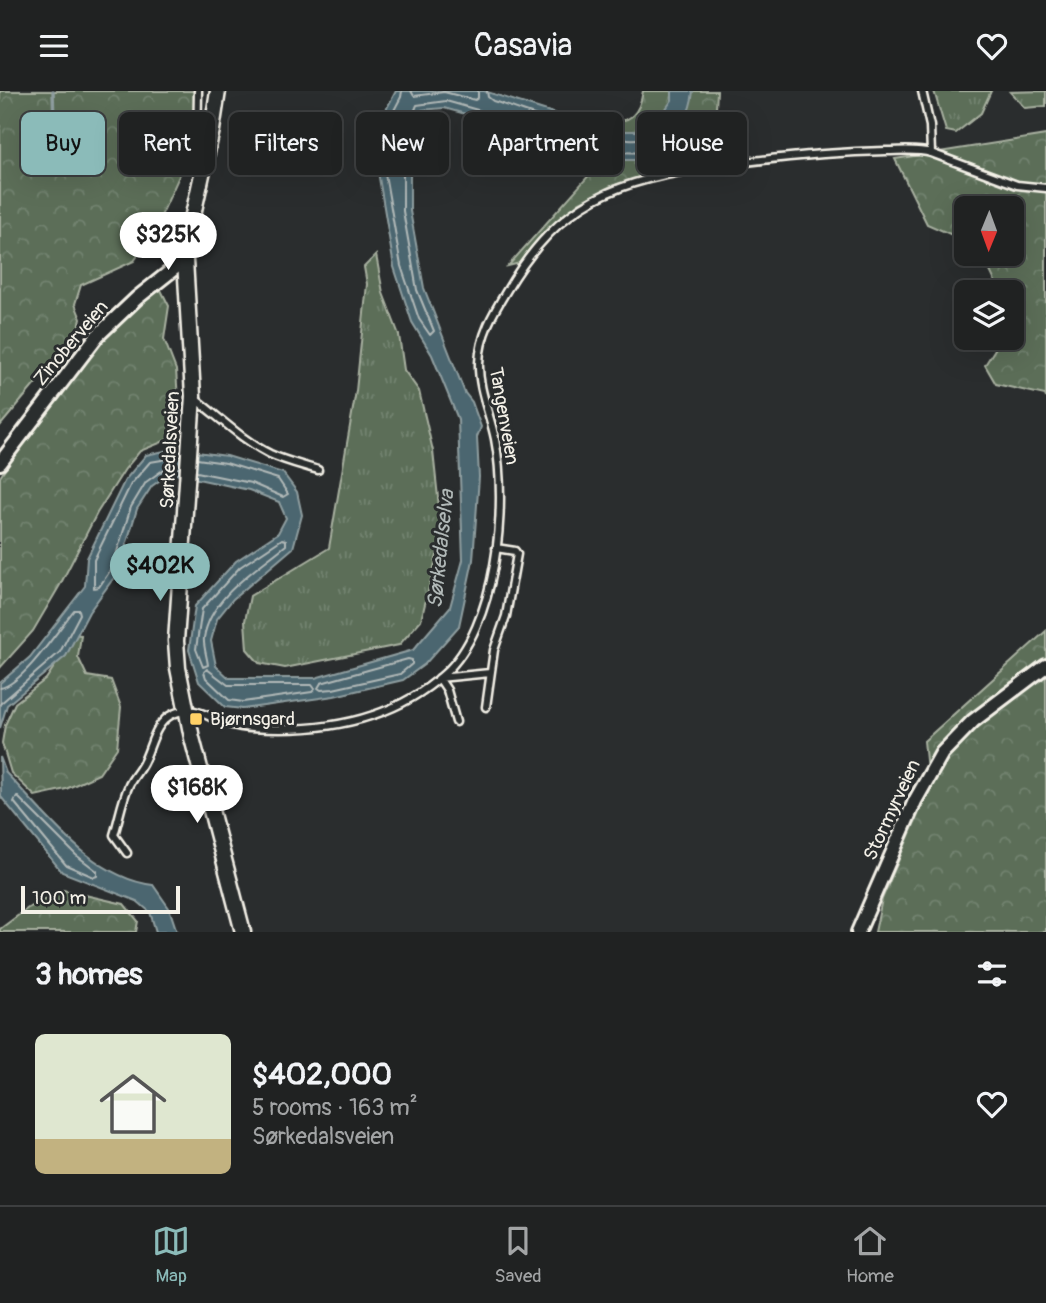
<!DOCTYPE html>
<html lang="en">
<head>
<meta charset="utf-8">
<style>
  :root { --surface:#202222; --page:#2d2f2f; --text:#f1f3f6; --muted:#a2a4a5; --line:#3d3f40; --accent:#8bbbb9 }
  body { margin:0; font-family:Pangolin,sans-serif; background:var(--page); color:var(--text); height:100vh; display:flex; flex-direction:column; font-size:26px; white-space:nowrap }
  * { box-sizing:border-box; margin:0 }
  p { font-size:23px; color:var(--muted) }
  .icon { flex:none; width:38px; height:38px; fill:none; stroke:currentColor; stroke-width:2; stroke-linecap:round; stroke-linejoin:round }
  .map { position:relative; height:841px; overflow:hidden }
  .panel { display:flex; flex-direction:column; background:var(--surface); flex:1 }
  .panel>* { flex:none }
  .banner { position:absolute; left:21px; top:21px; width:1004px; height:63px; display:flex; gap:14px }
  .needle { width:46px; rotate:181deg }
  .controls { position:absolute; left:954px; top:105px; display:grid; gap:14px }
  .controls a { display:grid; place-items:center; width:70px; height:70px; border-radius:10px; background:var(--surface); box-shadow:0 7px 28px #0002,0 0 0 2px var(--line); font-size:35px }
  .scale { position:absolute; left:21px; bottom:18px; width:159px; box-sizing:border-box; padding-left:7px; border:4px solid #f4f1e8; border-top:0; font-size:19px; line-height:24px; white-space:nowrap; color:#f4f1e8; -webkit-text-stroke:5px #2a2d2e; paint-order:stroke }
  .price { position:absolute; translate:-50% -60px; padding:0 16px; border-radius:24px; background:#fff; color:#222; font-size:23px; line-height:46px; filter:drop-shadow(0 2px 4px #0008) }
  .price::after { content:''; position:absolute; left:50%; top:42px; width:21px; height:16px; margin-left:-10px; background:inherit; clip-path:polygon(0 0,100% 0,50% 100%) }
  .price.selected { background:var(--accent); color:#111 }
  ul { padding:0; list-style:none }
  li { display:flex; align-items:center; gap:21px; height:175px; padding:0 35px }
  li+li { border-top:2px solid var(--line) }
  li span { display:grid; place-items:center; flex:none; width:196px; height:140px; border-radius:10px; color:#555 }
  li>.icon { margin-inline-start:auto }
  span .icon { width:84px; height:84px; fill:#fffc; stroke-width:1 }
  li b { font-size:30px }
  h2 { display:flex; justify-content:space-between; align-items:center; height:84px; padding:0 35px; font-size:30px }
  .tag { padding:0 24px; border-radius:10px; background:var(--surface); box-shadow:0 7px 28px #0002,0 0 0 2px var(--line); font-size:24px; line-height:63px }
  .tag.selected { background:var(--accent); color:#111 }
  header { display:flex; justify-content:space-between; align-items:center; height:91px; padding:0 35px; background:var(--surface); font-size:32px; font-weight:600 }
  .menu { display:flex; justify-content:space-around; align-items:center; height:98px; border-top:2px solid var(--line); background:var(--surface); font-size:19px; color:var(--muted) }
  .menu a { display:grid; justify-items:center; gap:4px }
  .menu .selected { color:var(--accent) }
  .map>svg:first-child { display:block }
</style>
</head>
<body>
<header><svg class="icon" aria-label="menu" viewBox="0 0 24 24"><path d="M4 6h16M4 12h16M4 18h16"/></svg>Casavia<svg class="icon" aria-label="heart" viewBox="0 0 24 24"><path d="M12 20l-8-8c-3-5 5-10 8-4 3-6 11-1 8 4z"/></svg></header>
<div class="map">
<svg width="1046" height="841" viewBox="0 0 1046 841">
  <defs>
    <pattern id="grass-tufts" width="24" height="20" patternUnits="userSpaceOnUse" patternTransform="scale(1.75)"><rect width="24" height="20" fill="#5b6e58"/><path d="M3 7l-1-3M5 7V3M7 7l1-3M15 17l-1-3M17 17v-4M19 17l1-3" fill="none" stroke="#738370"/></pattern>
    <pattern id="forest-crowns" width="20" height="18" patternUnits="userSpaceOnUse" patternTransform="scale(1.75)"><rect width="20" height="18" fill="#5b6e58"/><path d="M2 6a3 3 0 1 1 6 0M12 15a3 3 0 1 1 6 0" fill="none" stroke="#738370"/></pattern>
  </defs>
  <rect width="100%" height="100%" fill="#2a2d2e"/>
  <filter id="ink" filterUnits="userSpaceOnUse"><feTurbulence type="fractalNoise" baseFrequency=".0143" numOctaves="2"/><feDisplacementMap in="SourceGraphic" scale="14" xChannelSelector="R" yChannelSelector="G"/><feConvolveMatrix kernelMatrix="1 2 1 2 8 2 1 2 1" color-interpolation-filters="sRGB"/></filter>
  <g filter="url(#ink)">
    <path fill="url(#grass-tufts)" stroke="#a8b0a0" stroke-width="2" d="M 934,0 L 991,0 L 981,22 L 956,42 L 946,40 Z
      M 1046,0 L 1046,15 L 1025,17 L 1010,1 Z
      M 376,164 L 383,202 L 399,244 L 404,279 L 419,300 L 433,360 L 442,444 L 421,529 L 399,554 L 285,577 L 259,572 L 247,558 L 245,530 L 250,505 L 329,457 L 356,300 L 367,193 L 364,176 Z"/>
    <path fill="url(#forest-crowns)" stroke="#a8b0a0" stroke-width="2" d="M 0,0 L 196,0 L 202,22 L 185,72 L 152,145 L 134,170 L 81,194 L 75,213 L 81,228 L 77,243 L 0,335 Z
      M 643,0 L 717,0 L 714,53 L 716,72 L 675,77 L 611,95 L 578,112 L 524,171 L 508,175 L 618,52 L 605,31 C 630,32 639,25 643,0 Z
      M 1046,44 L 1046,307 L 1045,304 L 996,293 L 985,274 L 1002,247 L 1012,247 L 1012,201 L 1000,201 L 982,163 L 1012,163 L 1012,117 L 966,117 L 966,150 L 927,133 L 895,68 Z
      M 161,199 L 169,215 L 164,248 L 176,279 L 179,323 L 172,347 L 140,360 L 125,378 L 97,422 L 60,494 L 33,540 L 0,577 L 0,386 L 75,276 L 137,211 Z
      M 1046,540 L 1046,841 L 875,841 L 882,808 L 929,698 L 924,650 Z
      M 69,543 L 81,544 L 78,566 L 87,585 L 111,589 L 121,616 L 117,657 L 99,683 L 66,698 L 35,705 L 11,682 L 2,652 L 5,634 L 15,612 L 46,588 L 58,570 Z
      M 63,799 L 124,813 L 138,830 L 136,841 L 0,841 L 0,838 L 28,817 Z"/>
    <path fill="#4c6670" stroke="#8f9ea0" stroke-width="2" d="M 396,0 L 484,0 L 610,40 L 643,40 L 660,26 L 672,9 L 672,0 L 693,0 C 691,25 673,51 657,69 L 609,69 L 563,50 L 444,17 L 422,19 L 410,48 L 410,120 L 424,197 L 465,302 L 472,311 L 481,336 L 477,346 L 479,386 L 473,469 L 459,535 L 425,573 L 403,589 L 334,605 L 243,618 L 225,616 L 199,591 L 189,559 L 195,515 L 236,470 L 278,442 L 286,427 L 279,411 L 249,399 L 170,382 L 152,395 L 137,418 L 118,481 L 89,521 L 66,565 L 7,614 L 0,637 L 0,592 L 30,566 L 85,495 L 87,467 L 125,389 L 146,364 L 174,358 L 227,365 L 283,382 L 297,401 L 302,424 L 293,457 L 233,508 L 217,528 L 211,550 L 216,575 L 229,587 L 315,587 L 413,559 L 450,516 L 463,469 L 458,328 L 432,264 L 412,231 L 394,176 L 372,45 Z
      M 0,666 L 6,682 C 46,723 92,787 153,794 L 169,817 L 177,841 L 156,841 L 150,821 L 137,810 L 62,781 L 1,706 Z"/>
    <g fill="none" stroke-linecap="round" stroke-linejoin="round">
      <path stroke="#b1b9b8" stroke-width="2" d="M 402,0 L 401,6 L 379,48 L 401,175 L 419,228 L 430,244 L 434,240 L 417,199 L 403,120 L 403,48 L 417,14 L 446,10 L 565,44 L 610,61 L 654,62 L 668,46 L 677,26 L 676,22 L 672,22 C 665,31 655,45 644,47 C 610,55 529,21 493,10 L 488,6 L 487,0
        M 411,0 L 414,5 L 444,1 L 475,9 L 478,7 L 478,0
        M 179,377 L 167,376 L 146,391 L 131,416 L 112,477 L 99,496 L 94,497 L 94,469 L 131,393 L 150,371 L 180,366
        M 197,381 L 251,392 L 283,406 L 288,403 L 278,388 L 226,372 L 197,368
        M 282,448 L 286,449 L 286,454 C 256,479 210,506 204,547 C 203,554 207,566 208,574 L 203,576 L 196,558 L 202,518 L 240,476 Z
        M 408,568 L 412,569 L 412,573 L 400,583 L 333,598 L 321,599 L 318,597 L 321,592 Z
        M 207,578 L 228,594 L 312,594 L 315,598 L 312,601 L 243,611 L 229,609 L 206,587 L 204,581 Z
        M 0,597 C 22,594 59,538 74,519 L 79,519 L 80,523 L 60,561 L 0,613
        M 17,705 L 76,764 L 97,780 L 97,785 L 94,786 L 66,774 L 14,711 Z"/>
      <path stroke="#8f9ea0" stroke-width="3.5" d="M 53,0 L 54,33"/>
      <defs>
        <path id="service" d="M 198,0 L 197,59 L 205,62
          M 931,62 L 1017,94 L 1046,97
          M 194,307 C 219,326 242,349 270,363 C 285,370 302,374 318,379
          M 486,616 L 494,559 L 506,525 L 517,463 L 515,460 L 496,457
          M 456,631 L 447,599 L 439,587 L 490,582
          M 127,762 L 114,744 C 119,728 122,709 129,694 C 133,686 139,680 143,672 C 152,655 154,632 173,623 C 195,613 208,627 228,633 C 245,638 264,638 280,638 C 340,638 399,624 444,583 C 497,536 508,415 495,348 C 490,323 478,297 479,272 C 480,244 493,222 507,199 C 561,108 616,90 716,75 C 772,67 829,61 886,60 C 901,60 917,58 931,62 L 930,35 L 922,0"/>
        <path id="minor" d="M 0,372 L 97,245 L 137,207 L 185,169
          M 858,841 L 915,710 L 942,662 L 973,630 L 1046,575"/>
        <path id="tertiary" d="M 218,0 L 212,39 L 188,146 L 185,169 L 193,305 L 176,550 L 178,577 L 192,647 L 243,841"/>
      </defs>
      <use href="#service" stroke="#f4f1e8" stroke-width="11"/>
      <use href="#minor" stroke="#f4f1e8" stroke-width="18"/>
      <use href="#tertiary" stroke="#f4f1e8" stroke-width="19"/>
      <use href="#service" stroke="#2a2d2e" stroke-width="6"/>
      <use href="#minor" stroke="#2a2d2e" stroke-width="12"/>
      <use href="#tertiary" stroke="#2a2d2e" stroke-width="14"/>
    </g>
  </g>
  <rect fill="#ffd166" stroke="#2a2d2e" stroke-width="2.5" x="189" y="621" width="14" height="14" rx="3.5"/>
  <g text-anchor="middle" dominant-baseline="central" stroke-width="6" stroke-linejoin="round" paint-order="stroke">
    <g font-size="19" fill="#f4f1e8" stroke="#2a2d2e">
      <text transform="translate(71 252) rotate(-50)">Zinoberveien</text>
      <text transform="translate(504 325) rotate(80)">Tangenveien</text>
      <text transform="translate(170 359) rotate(-87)">Sørkedalsveien</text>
      <text transform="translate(892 719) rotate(-65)">Stormyrveien</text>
    </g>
    <g font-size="19" fill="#f4f1e8" stroke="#2a2d2e" text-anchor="start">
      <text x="210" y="628">Bjørnsgard</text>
    </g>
    <g font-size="21" font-style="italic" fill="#b1b9b8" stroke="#2a2d2e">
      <text transform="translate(441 458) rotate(-84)">Sørkedalselva</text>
    </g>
  </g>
</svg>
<div class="controls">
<a><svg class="needle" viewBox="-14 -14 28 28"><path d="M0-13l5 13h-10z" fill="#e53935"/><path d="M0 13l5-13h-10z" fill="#a2a4a5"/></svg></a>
<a><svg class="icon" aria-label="layers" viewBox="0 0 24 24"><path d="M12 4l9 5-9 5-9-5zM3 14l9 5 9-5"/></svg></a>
</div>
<div class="scale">100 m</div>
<b class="price" style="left:168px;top:181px">$325K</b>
<b class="price selected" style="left:160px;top:512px">$402K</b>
<b class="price" style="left:197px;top:734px">$168K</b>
<div class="banner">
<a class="tag selected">Buy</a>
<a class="tag">Rent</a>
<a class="tag">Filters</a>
<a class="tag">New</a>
<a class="tag">Apartment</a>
<a class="tag">House</a>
</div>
</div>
<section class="panel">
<h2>3 homes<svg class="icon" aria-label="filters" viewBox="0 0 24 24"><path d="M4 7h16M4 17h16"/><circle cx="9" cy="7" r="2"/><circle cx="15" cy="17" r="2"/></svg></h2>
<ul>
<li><span style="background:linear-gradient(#dfe7d0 75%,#c2b280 0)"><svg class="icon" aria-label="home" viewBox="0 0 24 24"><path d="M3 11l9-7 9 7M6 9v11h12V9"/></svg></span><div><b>$402,000</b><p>5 rooms · 163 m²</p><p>Sørkedalsveien</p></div><svg class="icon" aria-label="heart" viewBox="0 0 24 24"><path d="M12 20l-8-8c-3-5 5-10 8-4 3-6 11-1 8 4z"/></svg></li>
</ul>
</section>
<nav class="menu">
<a class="selected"><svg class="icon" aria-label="map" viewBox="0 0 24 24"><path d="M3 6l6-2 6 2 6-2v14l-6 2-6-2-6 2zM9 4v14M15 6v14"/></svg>Map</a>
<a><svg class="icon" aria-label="saved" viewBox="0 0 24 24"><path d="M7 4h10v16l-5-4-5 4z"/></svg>Saved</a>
<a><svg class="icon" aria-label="home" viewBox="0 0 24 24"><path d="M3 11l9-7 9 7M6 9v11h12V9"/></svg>Home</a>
</nav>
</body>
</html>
